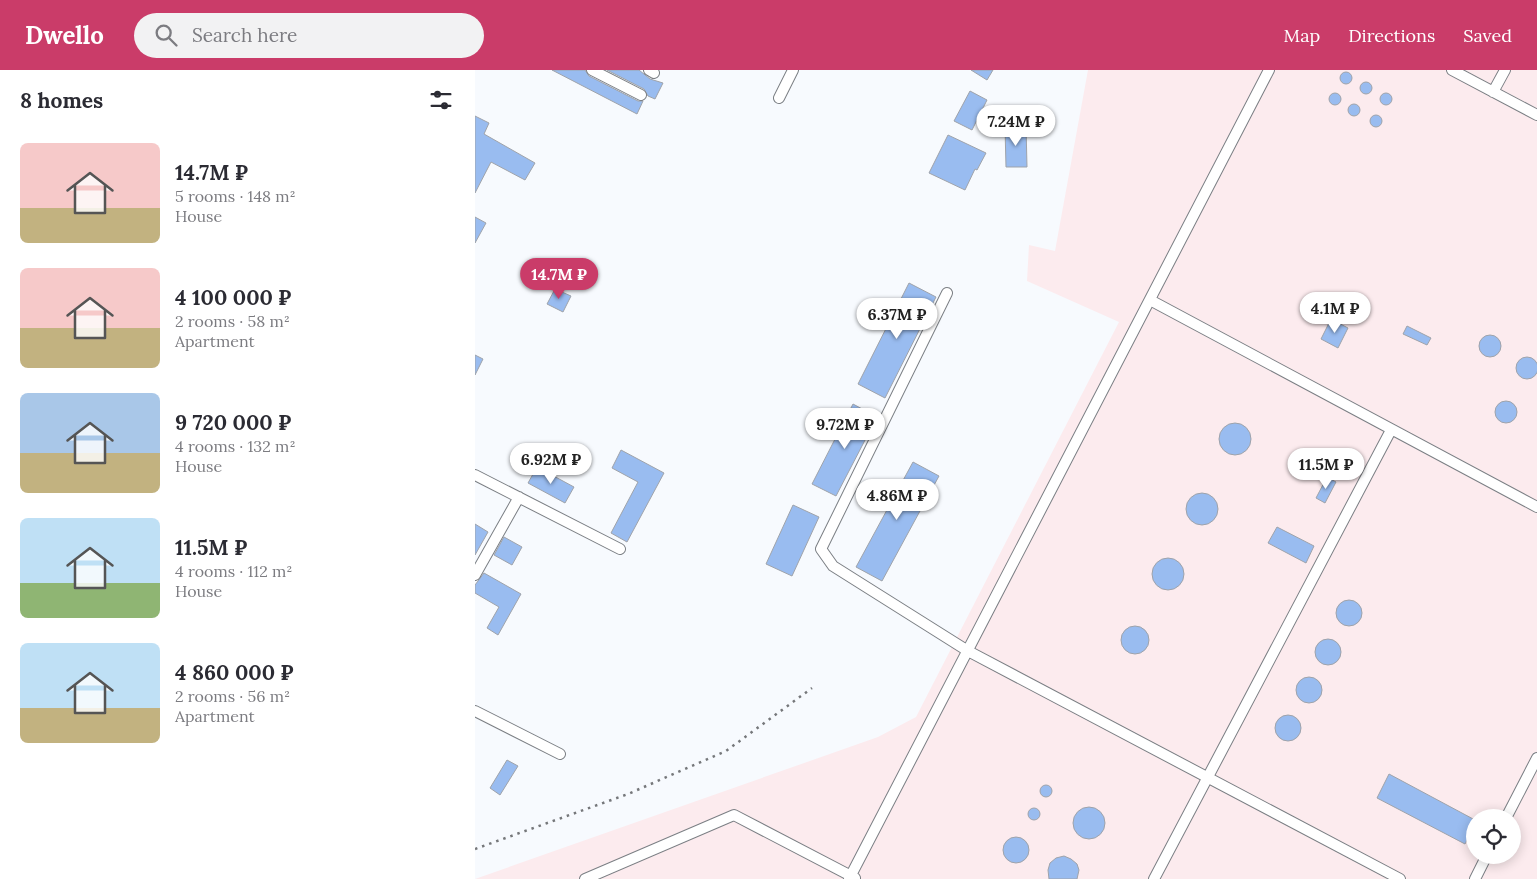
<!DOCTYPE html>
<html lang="en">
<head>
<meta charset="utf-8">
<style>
  :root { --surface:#fff; --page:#f2f2f3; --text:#2b2b33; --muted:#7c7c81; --accent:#ca3c69 }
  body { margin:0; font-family:Lora,serif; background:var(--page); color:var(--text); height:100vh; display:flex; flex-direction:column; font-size:19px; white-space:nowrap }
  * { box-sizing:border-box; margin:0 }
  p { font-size:16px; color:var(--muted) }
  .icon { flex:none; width:28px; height:28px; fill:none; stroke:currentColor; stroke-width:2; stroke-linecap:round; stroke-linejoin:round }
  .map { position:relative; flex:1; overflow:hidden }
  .drawer { display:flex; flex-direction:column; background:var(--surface); width:475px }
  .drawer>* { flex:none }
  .tools { position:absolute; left:991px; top:739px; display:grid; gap:10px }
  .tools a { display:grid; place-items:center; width:55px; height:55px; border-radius:50%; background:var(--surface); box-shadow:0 2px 12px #0003; font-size:25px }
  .price { position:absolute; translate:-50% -42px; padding:0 11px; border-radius:18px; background:#fff; color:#222; font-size:16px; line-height:32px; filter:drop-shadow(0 1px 2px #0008) }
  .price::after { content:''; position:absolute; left:50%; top:30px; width:15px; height:11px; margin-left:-8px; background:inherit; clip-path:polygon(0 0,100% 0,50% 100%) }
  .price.on { background:var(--accent); color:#fff }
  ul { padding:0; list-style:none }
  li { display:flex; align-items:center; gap:15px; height:125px; padding:0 20px }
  li span { display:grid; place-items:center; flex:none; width:140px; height:100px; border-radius:8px; color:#555 }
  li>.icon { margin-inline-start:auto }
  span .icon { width:60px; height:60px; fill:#fffc; stroke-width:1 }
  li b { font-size:21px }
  h2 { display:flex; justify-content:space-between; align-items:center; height:60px; padding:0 20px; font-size:21px }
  header { display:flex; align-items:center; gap:30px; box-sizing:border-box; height:70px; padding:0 25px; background:var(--accent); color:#fff }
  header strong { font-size:24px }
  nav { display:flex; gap:28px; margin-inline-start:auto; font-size:18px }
  .search { width:350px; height:45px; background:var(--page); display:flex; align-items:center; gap:12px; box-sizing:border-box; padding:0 18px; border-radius:28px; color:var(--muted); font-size:19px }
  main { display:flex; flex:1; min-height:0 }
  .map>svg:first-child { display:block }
</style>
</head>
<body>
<header>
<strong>Dwello</strong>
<div class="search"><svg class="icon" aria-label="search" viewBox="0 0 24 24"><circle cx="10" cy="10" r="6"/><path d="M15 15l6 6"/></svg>Search here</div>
<nav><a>Map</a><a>Directions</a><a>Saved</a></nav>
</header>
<main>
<section class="drawer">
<h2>8 homes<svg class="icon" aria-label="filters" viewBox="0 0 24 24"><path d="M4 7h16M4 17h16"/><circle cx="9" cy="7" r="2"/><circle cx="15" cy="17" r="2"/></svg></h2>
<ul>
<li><span style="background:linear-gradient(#f6c9c9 65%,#c2b280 0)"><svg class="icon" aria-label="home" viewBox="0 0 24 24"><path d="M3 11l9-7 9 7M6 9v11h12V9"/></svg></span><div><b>14.7M ₽</b><p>5 rooms · 148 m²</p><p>House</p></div></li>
<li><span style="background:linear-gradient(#f6c9c9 60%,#c2b280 0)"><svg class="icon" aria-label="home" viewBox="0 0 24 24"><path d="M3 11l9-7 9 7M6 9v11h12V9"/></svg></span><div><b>4 100 000 ₽</b><p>2 rooms · 58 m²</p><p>Apartment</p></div></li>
<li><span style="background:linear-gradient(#a9c7e8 60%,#c2b280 0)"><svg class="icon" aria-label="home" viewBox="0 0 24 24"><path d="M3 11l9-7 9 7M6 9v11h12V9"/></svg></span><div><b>9 720 000 ₽</b><p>4 rooms · 132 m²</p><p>House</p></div></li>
<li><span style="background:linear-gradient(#bfe0f5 65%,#8fb573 0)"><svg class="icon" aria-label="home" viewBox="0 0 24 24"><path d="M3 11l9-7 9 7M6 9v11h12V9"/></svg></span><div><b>11.5M ₽</b><p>4 rooms · 112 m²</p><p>House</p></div></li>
<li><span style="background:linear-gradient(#bfe0f5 65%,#c2b280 0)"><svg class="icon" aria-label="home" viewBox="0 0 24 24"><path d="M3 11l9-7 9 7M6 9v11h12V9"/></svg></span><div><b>4 860 000 ₽</b><p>2 rooms · 56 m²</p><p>Apartment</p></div></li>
</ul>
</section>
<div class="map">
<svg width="1062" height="809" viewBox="0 0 1062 809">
  <rect width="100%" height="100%" fill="#f7fafe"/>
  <path fill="#fcebee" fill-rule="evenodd" d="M 613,0 L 1062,0 L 1062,809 L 0,809 L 403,667 L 441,647 L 644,252 L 552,211 L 554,175 L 580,181 ZM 1000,748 L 1038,748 L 1038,785 L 1000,785 Z"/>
  <path fill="#99bcf0" stroke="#9fa3aa" d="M 77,0 L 110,0 L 114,6 L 163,31 L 168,31 L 162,44 Z
    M 132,0 L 164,0 L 175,9 L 188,13 L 180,29 L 173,26 L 169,19 Z
    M 496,0 L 518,0 L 512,10 Z
    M865 8a6 6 0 1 1 12 0a6 6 0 1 1-12 0Z
    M885 18a6 6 0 1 1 12 0a6 6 0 1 1-12 0Z
    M 495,21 L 512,30 L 497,60 L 479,51 Z
    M854 29a6 6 0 1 1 12 0a6 6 0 1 1-12 0Z
    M905 29a6 6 0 1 1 12 0a6 6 0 1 1-12 0Z
    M873 40a6 6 0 1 1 12 0a6 6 0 1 1-12 0Z
    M895 51a6 6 0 1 1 12 0a6 6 0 1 1-12 0Z
    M 0,46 L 14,53 L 9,64 L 60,93 L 50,110 L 16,92 L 0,123 Z
    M 551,56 L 552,97 L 531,97 L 530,57 Z
    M 473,65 L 511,83 L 502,100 L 500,99 L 490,120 L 454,103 Z
    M 0,147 L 11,153 L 0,173 Z
    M 434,213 L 461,227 L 410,328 L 383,314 Z
    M 80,219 L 96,226 L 88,242 L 72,234 Z
    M 856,249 L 873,258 L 863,278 L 846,269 Z
    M 932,256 L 956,268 L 952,275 L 928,264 Z
    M1004 276a11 11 0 1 1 22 0a11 11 0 1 1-22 0Z
    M 0,285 L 8,289 L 0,305 Z
    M1041 298a11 11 0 1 1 22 0a11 11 0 1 1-22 0Z
    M1020 342a11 11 0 1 1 22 0a11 11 0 1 1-22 0Z
    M 378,334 L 402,347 L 361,426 L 337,414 Z
    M744 369a16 16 0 1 1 32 0a16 16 0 1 1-32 0Z
    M 146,380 L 189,403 L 152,472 L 136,463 L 163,412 L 137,398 Z
    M 438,392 L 464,406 L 407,511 L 381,497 Z
    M 62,397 L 99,417 L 90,433 L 53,413 Z
    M 852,407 L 861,412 L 850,433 L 841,428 Z
    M711 439a16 16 0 1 1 32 0a16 16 0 1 1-32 0Z
    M 318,435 L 344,447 L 317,506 L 291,494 Z
    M 0,454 L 13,462 L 0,485 Z
    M 802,457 L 839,476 L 831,493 L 793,473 Z
    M 29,467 L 47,477 L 37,495 L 19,485 Z
    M677 504a16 16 0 1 1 32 0a16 16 0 1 1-32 0Z
    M 9,503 L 46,524 L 23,565 L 12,558 L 24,537 L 0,523 L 0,515 Z
    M861 543a13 13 0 1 1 26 0a13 13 0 1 1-26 0Z
    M646 570a14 14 0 1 1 28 0a14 14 0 1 1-28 0Z
    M840 582a13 13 0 1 1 26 0a13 13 0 1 1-26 0Z
    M821 620a13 13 0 1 1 26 0a13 13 0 1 1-26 0Z
    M800 658a13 13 0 1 1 26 0a13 13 0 1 1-26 0Z
    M 32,690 L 43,696 L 25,725 L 15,718 Z
    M 914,704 L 1000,750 L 1000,755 L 990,774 L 902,728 Z
    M565 721a6 6 0 1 1 12 0a6 6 0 1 1-12 0Z
    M598 753a16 16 0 1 1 32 0a16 16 0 1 1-32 0Z
    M553 744a6 6 0 1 1 12 0a6 6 0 1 1-12 0Z
    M528 780a13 13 0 1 1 26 0a13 13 0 1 1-26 0Z
    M 589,786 L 596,789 L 602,794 L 604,800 L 602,809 L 574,809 L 573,800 L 575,793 L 581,788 Z"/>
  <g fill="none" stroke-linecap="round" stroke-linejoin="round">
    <defs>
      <path id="minor" d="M 117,0 L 166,25
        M 174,0 L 179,3
        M 977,0 L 1062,45
        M 1018,22 L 1030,0
        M 304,28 L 318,0
        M 472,223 L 346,479 L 358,496 L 493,581 L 925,809
        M 675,230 L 1062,437
        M 0,405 L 145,479
        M 0,505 L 44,427
        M 0,641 L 85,684
        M 1031,748 L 1062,688
        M 110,809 L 259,745 L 380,808
        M 374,809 L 794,0
        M 679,809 L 916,360
        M 1000,809 L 1012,785"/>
    </defs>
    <use href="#minor" stroke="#7b7f84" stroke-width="12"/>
    <use href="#minor" stroke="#fff" stroke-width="10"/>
    <path stroke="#75777a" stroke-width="2.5" stroke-dasharray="2.5 5" stroke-linecap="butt" d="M 0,779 L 153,724 L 251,681 L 337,618"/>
  </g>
</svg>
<div class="tools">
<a><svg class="icon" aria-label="locate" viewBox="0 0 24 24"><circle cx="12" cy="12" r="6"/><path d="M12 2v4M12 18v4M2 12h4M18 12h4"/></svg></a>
</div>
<b class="price" style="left:541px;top:77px">7.24M ₽</b>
<b class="price on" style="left:84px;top:230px">14.7M ₽</b>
<b class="price" style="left:860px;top:264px">4.1M ₽</b>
<b class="price" style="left:422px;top:270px">6.37M ₽</b>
<b class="price" style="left:370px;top:380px">9.72M ₽</b>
<b class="price" style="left:76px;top:415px">6.92M ₽</b>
<b class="price" style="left:851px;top:420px">11.5M ₽</b>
<b class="price" style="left:422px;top:451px">4.86M ₽</b>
</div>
</main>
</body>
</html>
